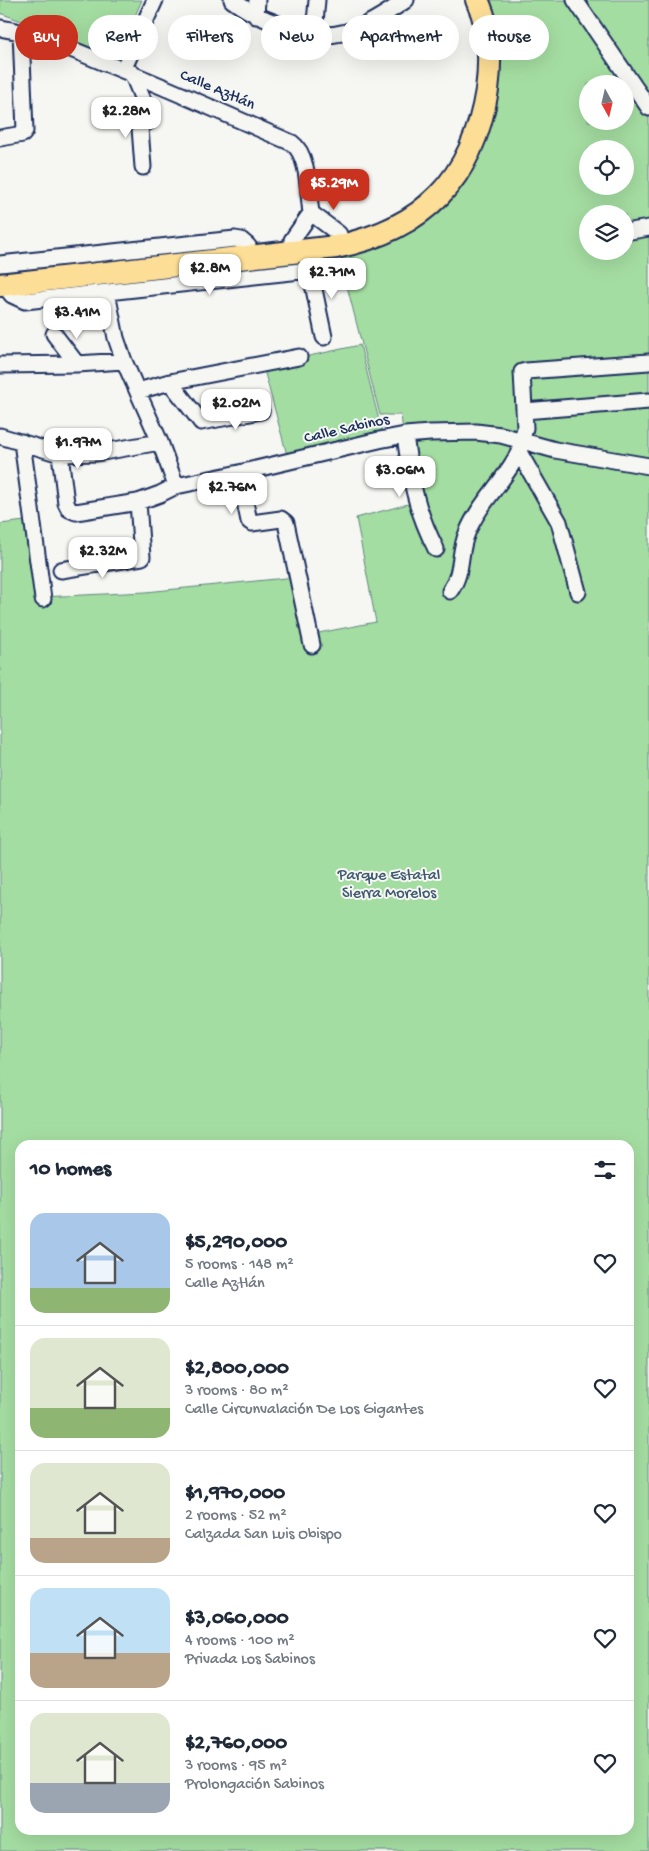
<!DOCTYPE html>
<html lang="en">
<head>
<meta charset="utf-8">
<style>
  :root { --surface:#fff; --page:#f2f2f3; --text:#1f2937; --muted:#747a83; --line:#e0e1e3; --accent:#c8321e }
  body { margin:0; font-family:"Gochi Hand",sans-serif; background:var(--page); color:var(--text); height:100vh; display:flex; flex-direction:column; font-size:19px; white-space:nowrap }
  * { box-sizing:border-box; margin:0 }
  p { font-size:16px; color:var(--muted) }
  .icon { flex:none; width:28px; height:28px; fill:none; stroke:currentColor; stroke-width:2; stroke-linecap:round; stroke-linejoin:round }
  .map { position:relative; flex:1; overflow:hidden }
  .drawer { position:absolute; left:15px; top:1140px; width:619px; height:695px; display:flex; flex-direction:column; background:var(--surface); border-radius:15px; box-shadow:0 5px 20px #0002 }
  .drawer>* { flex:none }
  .top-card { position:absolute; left:15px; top:15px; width:620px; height:45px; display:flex; gap:10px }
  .needle { width:32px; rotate:172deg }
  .tools { position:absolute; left:579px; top:75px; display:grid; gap:10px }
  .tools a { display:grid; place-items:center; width:55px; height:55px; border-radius:50%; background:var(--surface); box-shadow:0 5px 20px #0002; font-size:25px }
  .price { position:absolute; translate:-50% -42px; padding:0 11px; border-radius:10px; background:#fff; color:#222; font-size:16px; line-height:32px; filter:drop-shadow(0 1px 2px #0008) }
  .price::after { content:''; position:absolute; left:50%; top:30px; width:15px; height:11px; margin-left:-8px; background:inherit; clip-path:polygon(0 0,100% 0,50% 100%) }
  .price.current { background:var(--accent); color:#fff }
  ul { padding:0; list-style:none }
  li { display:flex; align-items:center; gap:15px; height:125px; padding:0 15px }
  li+li { border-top:1px solid var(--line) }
  li span { display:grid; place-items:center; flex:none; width:140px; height:100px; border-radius:15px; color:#555 }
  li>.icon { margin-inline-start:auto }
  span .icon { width:60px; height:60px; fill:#fffc; stroke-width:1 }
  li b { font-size:21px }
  h2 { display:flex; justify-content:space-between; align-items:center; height:60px; padding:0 15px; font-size:21px }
  .tag { padding:0 18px; border-radius:22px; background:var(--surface); box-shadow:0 5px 20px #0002; font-size:18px; line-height:45px }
  .tag.current { background:var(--accent); color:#fff }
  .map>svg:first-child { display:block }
</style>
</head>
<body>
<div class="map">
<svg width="649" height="1851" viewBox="0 0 649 1851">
  <rect width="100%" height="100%" fill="#f6f6f2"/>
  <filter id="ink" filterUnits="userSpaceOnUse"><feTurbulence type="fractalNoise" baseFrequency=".02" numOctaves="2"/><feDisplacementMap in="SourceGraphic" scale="10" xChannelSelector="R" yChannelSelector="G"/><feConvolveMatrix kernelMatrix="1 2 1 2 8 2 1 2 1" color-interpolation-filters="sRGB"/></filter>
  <g filter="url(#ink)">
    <path fill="#a4dda1" stroke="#608680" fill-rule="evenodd" d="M 0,0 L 142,0 L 117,57 L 0,13 Z
      M 477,0 L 649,0 L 649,1851 L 0,1851 L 0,524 L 33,520 L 42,597 L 146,592 L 296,577 L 308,635 L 376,622 L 356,518 L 412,503 L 401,415 L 380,415 L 334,235 L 374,224 L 408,206 L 454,165 L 481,117 ZM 588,84 L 625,84 L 625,121 L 588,121 ZM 588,149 L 625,149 L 625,186 L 588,186 ZM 588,214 L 625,214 L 625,251 L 588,251 ZM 20,1145 L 629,1145 L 629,1830 L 20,1830 Z
      M 360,345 L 382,432 L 287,455 L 263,366 Z"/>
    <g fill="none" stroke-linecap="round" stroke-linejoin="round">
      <defs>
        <path id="minor" d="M 232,0 C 251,14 269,22 291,28 C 301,31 311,34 322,35 C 354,36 381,17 406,0
          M 575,0 L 649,108
          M 256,16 L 257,0
          M 0,28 C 37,34 71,49 105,63 C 168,88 230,116 292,143 C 309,155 308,193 311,213 L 292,240
          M 314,34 L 317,0
          M 123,70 L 155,0
          M 132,73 L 150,117 L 149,121 L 141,126 L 140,128 L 143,167
          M 0,138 L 23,134 L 25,131 L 21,32
          M 311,213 L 339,234
          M 625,232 L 649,228
          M 0,264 L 235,239 L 241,240 L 248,246
          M 4,285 L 12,295 L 25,301 L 310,270 L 324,337
          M 107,293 L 116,338 L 124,361 L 160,442 L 176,486
          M 54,334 L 77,364
          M 0,365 L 77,364 L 124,361
          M 170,382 L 201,422 L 261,411
          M 138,391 L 170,382 L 299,357
          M 524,411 L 649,401
          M 405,435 C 411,480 415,508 436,549
          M 0,436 L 60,454 L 97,453 L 160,442
          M 22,442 L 43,599
          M 60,454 L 66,503 L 69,509 L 76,512 L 138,502 L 160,494 L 176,486 L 239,473 L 379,440 L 405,435 L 430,433 L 476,432 L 501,435 L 555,450 L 649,466
          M 239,473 L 249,521 L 252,523 L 281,519 L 286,523 L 312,645
          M 61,570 L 142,557 L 138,502
          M 450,591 C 464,571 458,554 467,533 C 479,503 505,481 519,452
          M 578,592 L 559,522 L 519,452 L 525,428 L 522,372 L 526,371 L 649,362"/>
        <path id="highway" d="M 0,285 L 336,247 C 424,229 473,179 487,90 C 491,60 490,27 477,0"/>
      </defs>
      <use href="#minor" stroke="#1b2f5e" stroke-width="19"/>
      <use href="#highway" stroke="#1b2f5e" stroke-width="26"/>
      <use href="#minor" stroke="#f6f6f2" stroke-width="15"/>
      <use href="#highway" stroke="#fdde96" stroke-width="22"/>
    </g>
  </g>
  <g text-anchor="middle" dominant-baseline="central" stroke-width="4" stroke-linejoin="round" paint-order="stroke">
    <g font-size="16" fill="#1b2f5e" stroke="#f6f6f2">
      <text transform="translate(217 91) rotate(23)">Calle Aztlán</text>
      <text transform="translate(347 430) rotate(-13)">Calle Sabinos</text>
    </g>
    <g font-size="16" fill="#3d5a6f" stroke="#f6f6f2">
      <text x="389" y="876">Parque Estatal<tspan x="389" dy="18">Sierra Morelos</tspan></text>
    </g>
  </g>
</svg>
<div class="tools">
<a><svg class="needle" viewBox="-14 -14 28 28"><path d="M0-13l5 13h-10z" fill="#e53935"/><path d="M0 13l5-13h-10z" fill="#747a83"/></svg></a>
<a><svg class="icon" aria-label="locate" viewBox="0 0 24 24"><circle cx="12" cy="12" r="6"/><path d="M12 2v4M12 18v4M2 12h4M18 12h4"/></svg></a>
<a><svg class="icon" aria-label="layers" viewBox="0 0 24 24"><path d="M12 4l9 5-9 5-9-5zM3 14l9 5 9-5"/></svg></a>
</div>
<b class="price" style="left:126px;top:139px">$2.28M</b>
<b class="price current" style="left:334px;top:211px">$5.29M</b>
<b class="price" style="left:210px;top:296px">$2.8M</b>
<b class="price" style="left:332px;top:300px">$2.71M</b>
<b class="price" style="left:77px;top:340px">$3.41M</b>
<b class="price" style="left:236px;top:431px">$2.02M</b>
<b class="price" style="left:78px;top:470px">$1.97M</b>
<b class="price" style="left:400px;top:498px">$3.06M</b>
<b class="price" style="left:232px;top:515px">$2.76M</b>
<b class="price" style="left:103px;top:579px">$2.32M</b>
<div class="top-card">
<a class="tag current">Buy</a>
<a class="tag">Rent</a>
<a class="tag">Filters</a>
<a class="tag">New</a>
<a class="tag">Apartment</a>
<a class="tag">House</a>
</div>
<section class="drawer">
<h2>10 homes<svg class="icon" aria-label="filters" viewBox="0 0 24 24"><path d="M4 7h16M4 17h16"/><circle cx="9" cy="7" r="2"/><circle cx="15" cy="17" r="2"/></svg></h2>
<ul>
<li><span style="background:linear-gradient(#a9c7e8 75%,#8fb573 0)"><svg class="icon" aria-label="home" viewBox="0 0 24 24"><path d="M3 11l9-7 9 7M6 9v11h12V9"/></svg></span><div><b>$5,290,000</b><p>5 rooms · 148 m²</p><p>Calle Aztlán</p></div><svg class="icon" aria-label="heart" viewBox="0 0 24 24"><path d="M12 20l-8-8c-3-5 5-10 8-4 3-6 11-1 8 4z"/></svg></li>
<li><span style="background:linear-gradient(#dfe7d0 70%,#8fb573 0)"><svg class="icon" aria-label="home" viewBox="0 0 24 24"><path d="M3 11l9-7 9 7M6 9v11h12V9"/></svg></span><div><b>$2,800,000</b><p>3 rooms · 80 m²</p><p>Calle Circunvalación De Los Gigantes</p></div><svg class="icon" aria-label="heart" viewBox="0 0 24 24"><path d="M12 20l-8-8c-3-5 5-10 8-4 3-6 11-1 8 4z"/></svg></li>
<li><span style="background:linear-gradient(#dfe7d0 75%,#b9a48a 0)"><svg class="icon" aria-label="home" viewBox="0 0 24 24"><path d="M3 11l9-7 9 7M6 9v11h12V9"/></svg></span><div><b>$1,970,000</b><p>2 rooms · 52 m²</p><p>Calzada San Luis Obispo</p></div><svg class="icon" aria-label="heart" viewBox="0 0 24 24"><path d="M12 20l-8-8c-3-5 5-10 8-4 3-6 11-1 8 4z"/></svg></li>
<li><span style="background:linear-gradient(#bfe0f5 65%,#b9a48a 0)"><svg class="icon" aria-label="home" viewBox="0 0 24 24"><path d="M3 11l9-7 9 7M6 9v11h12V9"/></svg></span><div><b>$3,060,000</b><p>4 rooms · 100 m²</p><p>Privada Los Sabinos</p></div><svg class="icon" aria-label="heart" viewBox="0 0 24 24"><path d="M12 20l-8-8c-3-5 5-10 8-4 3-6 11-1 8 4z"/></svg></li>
<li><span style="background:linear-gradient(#dfe7d0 70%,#9aa5b1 0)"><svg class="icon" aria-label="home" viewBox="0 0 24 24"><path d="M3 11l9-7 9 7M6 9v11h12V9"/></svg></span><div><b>$2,760,000</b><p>3 rooms · 95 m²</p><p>Prolongación Sabinos</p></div><svg class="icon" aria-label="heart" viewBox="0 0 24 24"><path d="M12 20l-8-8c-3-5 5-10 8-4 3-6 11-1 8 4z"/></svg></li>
</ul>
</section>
</div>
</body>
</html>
